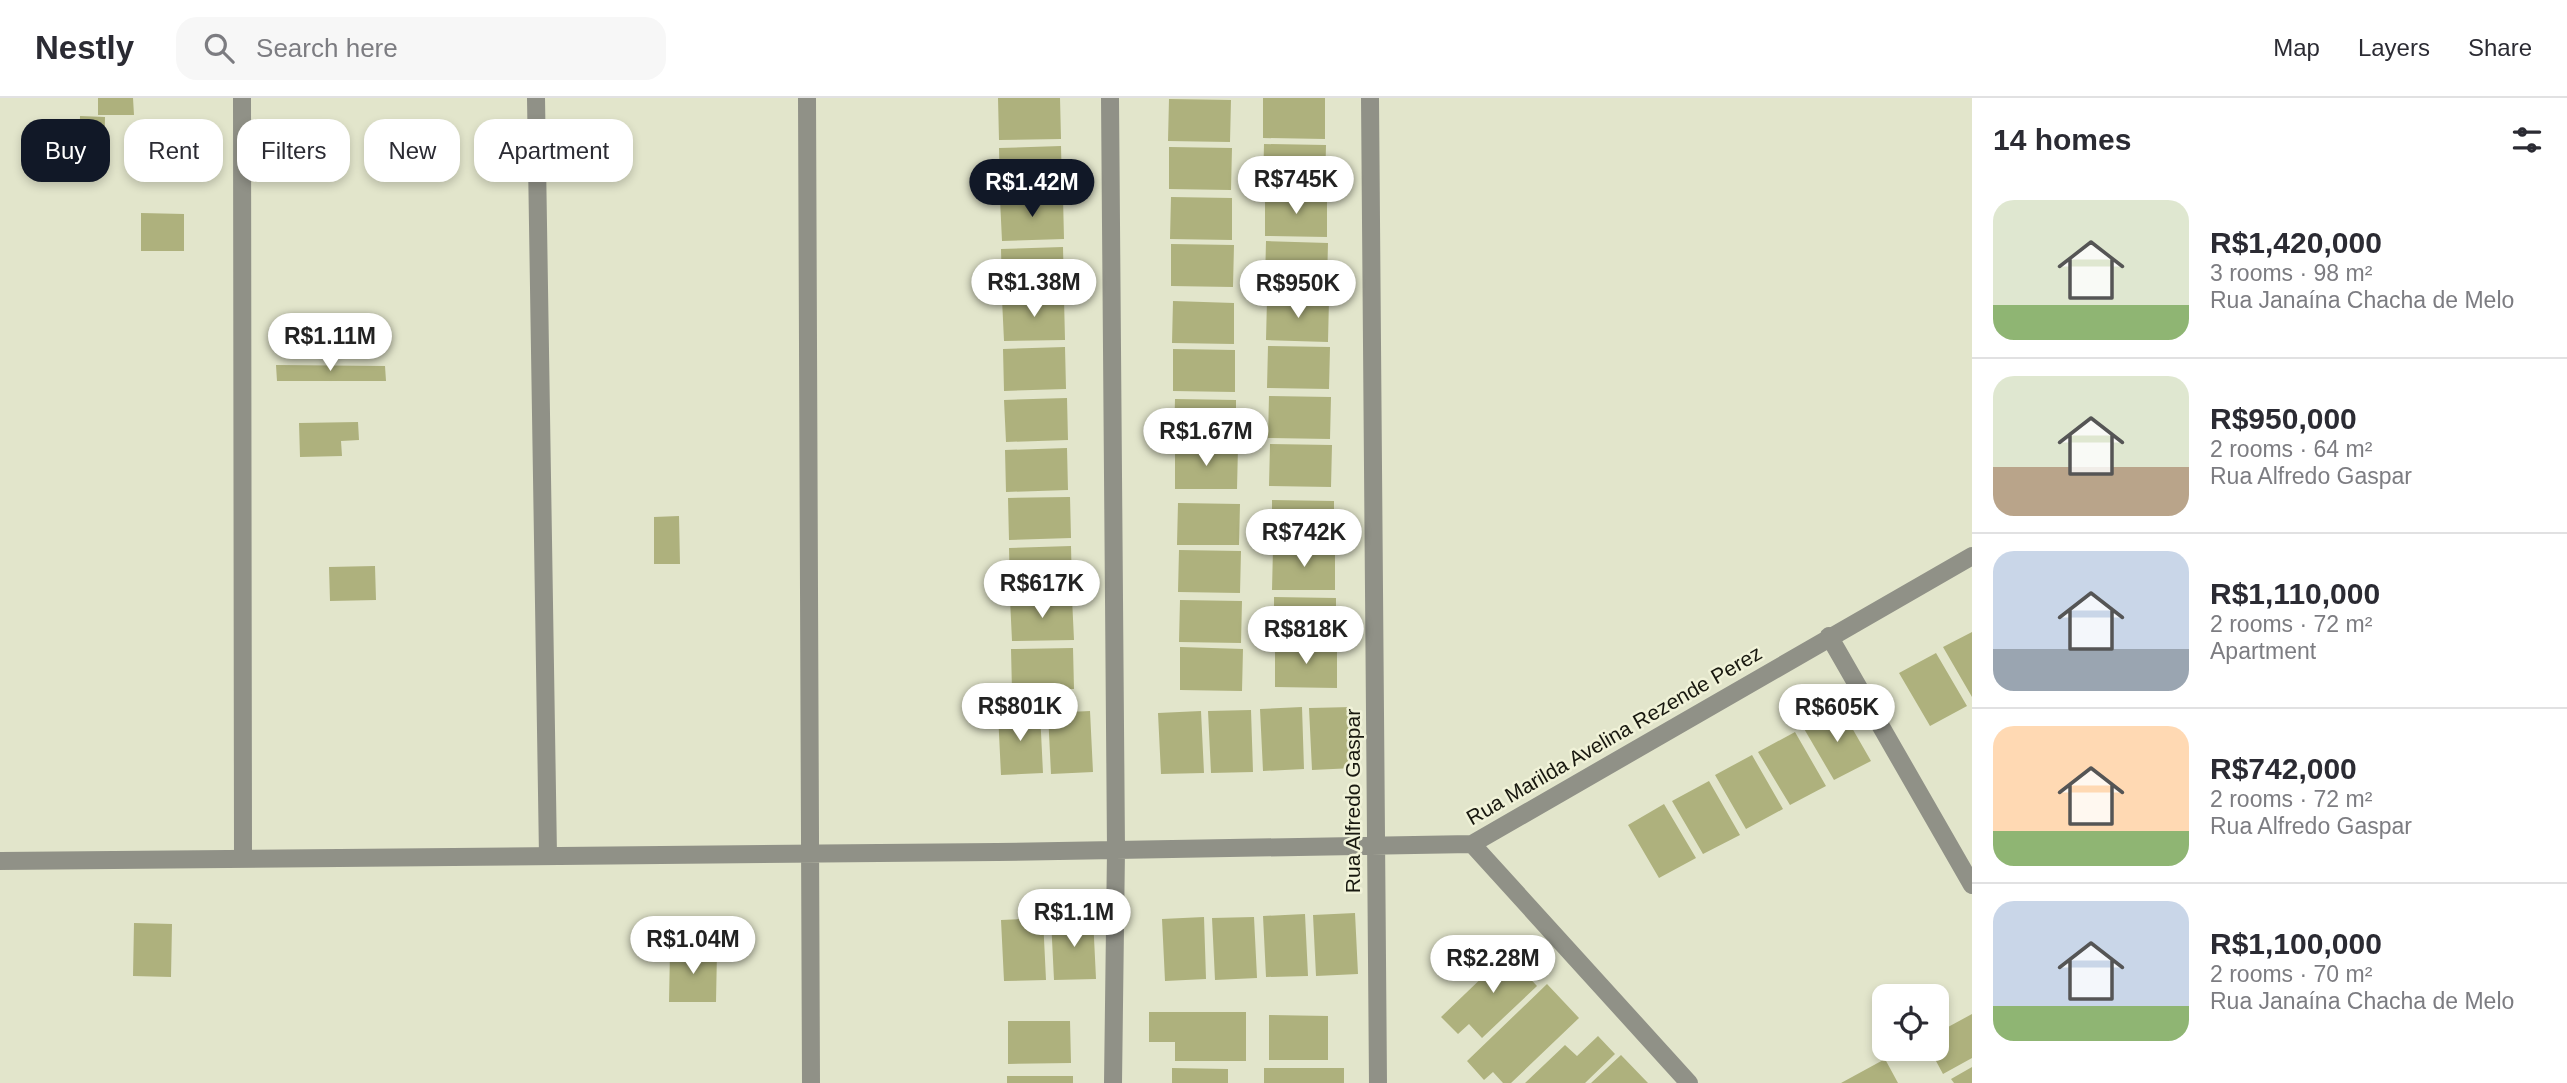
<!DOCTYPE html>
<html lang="en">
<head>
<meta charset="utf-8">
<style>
  :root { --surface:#fff; --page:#f7f7f7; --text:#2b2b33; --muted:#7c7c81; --line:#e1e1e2; --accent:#111827 }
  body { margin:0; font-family:Helvetica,sans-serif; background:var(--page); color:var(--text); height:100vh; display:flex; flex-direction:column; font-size:26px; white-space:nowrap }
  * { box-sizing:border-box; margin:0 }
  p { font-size:23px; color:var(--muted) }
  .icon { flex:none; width:38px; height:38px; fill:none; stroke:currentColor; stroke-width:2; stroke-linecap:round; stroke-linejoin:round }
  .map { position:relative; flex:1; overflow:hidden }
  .details { display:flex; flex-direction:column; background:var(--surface); width:595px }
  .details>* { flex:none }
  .banner { position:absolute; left:21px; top:21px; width:665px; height:63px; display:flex; gap:14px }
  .controls { position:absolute; left:1872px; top:886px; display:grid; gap:14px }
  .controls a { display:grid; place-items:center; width:77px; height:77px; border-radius:14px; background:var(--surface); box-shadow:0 4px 10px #0003; font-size:35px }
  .price { position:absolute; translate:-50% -60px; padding:0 16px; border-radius:24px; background:#fff; color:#222; font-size:23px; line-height:46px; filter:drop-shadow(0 2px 4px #0008) }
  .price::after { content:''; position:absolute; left:50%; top:42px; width:21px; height:16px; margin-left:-10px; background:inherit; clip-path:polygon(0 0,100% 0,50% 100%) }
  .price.active { background:var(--accent); color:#fff }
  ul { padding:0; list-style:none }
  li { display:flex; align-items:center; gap:21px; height:175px; padding:0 21px }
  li+li { border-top:2px solid var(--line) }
  li span { display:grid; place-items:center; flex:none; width:196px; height:140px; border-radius:21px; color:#555 }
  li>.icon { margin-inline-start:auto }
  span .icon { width:84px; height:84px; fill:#fffc; stroke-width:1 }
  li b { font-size:30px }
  h2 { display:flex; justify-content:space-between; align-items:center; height:84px; padding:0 21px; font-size:30px }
  .chip { padding:0 24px; border-radius:21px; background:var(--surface); box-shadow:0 4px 10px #0003; font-size:24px; line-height:63px }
  .chip.active { background:var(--accent); color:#fff }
  header { display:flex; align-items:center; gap:42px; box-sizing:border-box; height:98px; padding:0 35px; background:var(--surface); border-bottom:2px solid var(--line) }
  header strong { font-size:33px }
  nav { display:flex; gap:38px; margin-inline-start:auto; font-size:24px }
  .search { width:490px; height:63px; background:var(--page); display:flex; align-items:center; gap:18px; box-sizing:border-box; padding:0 24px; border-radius:21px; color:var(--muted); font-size:26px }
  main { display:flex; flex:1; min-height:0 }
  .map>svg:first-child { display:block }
</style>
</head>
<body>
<header>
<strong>Nestly</strong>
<div class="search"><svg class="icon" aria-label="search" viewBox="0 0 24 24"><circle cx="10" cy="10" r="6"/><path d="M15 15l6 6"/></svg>Search here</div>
<nav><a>Map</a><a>Layers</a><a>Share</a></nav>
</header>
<main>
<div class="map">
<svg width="1972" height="985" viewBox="0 0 1972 985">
  <rect width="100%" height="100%" fill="#e2e5cb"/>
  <path fill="#aeb17d" d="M 98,0 L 133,0 L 134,17 L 98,17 Z
    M 998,0 L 1060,0 L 1061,41 L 999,42 Z
    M 1263,0 L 1325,0 L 1325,41 L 1263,40 Z
    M 1169,1 L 1231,2 L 1230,44 L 1168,43 Z
    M 80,18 L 105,19 L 104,68 L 79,68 Z
    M 1264,46 L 1326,47 L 1325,89 L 1263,88 Z
    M 1061,48 L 1062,90 L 1000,92 L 999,50 Z
    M 1169,49 L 1232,50 L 1231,92 L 1169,91 Z
    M 1265,96 L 1327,97 L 1327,139 L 1265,138 Z
    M 1063,99 L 1064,141 L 1002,143 L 1000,101 Z
    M 1171,99 L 1232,100 L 1232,142 L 1170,141 Z
    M 141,115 L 184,116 L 184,153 L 141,153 Z
    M 1266,143 L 1328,145 L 1327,186 L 1265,185 Z
    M 1171,146 L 1234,147 L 1233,189 L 1171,188 Z
    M 1063,149 L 1064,191 L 1002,193 L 1001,151 Z
    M 1064,200 L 1065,242 L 1004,243 L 1002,201 Z
    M 1267,201 L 1329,201 L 1328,244 L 1266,242 Z
    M 1173,203 L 1234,205 L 1234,246 L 1172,245 Z
    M 1268,248 L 1330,249 L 1329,291 L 1267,290 Z
    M 1065,249 L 1066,291 L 1004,293 L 1003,251 Z
    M 1173,251 L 1235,252 L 1235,294 L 1173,293 Z
    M 276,267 L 385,268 L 386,283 L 277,283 Z
    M 1269,298 L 1331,299 L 1330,341 L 1268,340 Z
    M 1067,300 L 1068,342 L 1006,344 L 1004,302 Z
    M 1175,301 L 1236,302 L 1236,344 L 1174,343 Z
    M 358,324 L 359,342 L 341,343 L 342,358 L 300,359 L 299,325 Z
    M 1270,346 L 1332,347 L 1331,389 L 1269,388 Z
    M 1175,348 L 1238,349 L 1237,391 L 1175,391 Z
    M 1067,350 L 1068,392 L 1006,394 L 1005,352 Z
    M 1070,399 L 1071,440 L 1009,442 L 1008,400 Z
    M 1272,402 L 1334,403 L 1334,445 L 1272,444 Z
    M 1178,405 L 1240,406 L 1239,447 L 1177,447 Z
    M 679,418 L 680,466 L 654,466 L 654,419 Z
    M 1071,448 L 1072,490 L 1010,492 L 1009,450 Z
    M 1273,450 L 1335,450 L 1335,492 L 1272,492 Z
    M 1179,452 L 1241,453 L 1240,495 L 1178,494 Z
    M 375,468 L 376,502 L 330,503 L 329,469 Z
    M 1274,499 L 1336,500 L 1336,542 L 1274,542 Z
    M 1072,500 L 1074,542 L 1012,543 L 1010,501 Z
    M 1180,502 L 1242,503 L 1241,545 L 1179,544 Z
    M 1972,534 L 1972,599 L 1943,549 Z
    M 1275,547 L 1337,548 L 1337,590 L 1275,589 Z
    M 1180,549 L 1243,551 L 1242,593 L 1180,592 Z
    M 1073,550 L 1074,591 L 1012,593 L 1011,551 Z
    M 1936,555 L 1967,608 L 1930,628 L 1899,575 Z
    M 1302,609 L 1304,671 L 1263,673 L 1260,611 Z
    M 1352,609 L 1354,670 L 1312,672 L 1309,610 Z
    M 1840,609 L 1871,663 L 1834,682 L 1803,629 Z
    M 1251,612 L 1253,674 L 1211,675 L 1208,613 Z
    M 1090,613 L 1093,674 L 1051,676 L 1048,615 Z
    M 1201,613 L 1204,675 L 1161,676 L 1158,615 Z
    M 1040,614 L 1043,675 L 1001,677 L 998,615 Z
    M 1795,634 L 1826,688 L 1790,707 L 1758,654 Z
    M 1752,657 L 1783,711 L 1746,731 L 1715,677 Z
    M 1709,683 L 1740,737 L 1703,756 L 1672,703 Z
    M 1664,706 L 1696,760 L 1659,780 L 1628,727 Z
    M 1355,815 L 1358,876 L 1316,878 L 1313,817 Z
    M 1305,816 L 1308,878 L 1266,879 L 1263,818 Z
    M 1093,819 L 1096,881 L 1054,882 L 1051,821 Z
    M 1204,819 L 1206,881 L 1165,883 L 1162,821 Z
    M 1254,819 L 1257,880 L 1215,882 L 1212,820 Z
    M 1043,820 L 1046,882 L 1004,883 L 1001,822 Z
    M 134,825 L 172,826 L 171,879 L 133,878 Z
    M 1516,847 L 1533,865 L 1524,874 L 1537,888 L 1482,940 L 1469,926 L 1458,936 L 1441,919 Z
    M 670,853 L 717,853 L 716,904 L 669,904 Z
    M 1547,886 L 1579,920 L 1511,985 L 1503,985 L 1493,974 L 1484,982 L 1467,963 Z
    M 1149,914 L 1246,914 L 1246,963 L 1175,963 L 1175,944 L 1149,944 Z
    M 1972,916 L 1972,960 L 1943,976 L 1929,950 L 1937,950 L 1937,935 Z
    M 1269,917 L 1328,918 L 1328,962 L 1269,962 Z
    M 1008,923 L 1070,923 L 1071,965 L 1008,966 Z
    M 1598,938 L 1615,956 L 1585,985 L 1525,985 L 1565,947 L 1577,958 Z
    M 1621,957 L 1648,985 L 1591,985 Z
    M 1885,961 L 1898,985 L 1841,985 Z
    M 1972,969 L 1972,985 L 1954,985 L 1951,981 Z
    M 1172,970 L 1228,971 L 1228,985 L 1172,985 Z
    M 1264,970 L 1344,970 L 1344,985 L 1264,985 Z
    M 1007,978 L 1073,978 L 1073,985 L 1007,985 Z"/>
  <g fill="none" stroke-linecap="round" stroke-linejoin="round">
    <path stroke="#909187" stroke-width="18" d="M 242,0 L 243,761
      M 536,0 L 548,758
      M 807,0 L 811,985
      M 1110,0 L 1116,752 L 1113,985
      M 1370,0 L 1378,985
      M 1829,538 L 1972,787
      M 1472,746 L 1689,985
      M 0,763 L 997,754 L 1472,746 L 1972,458"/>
  </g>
  <g text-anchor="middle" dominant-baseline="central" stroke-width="5" stroke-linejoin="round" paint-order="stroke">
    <g font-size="21" fill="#18180f" stroke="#f0f2d8">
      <text transform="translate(1614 637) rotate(-30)">Rua Marilda Avelina Rezende Perez</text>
      <text transform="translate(1352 703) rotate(-90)">Rua Alfredo Gaspar</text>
    </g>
  </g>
</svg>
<div class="controls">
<a><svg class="icon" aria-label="locate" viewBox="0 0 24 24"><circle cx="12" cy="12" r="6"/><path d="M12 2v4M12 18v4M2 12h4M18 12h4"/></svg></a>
</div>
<b class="price" style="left:1296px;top:118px">R$745K</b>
<b class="price active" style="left:1032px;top:121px">R$1.42M</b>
<b class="price" style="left:1034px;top:221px">R$1.38M</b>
<b class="price" style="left:1298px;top:222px">R$950K</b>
<b class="price" style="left:330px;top:275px">R$1.11M</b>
<b class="price" style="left:1206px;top:370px">R$1.67M</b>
<b class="price" style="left:1304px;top:471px">R$742K</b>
<b class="price" style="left:1042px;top:522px">R$617K</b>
<b class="price" style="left:1306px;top:568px">R$818K</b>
<b class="price" style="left:1020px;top:645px">R$801K</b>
<b class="price" style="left:1837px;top:646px">R$605K</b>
<b class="price" style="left:1074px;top:851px">R$1.1M</b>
<b class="price" style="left:693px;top:878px">R$1.04M</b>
<b class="price" style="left:1493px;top:897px">R$2.28M</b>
<div class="banner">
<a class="chip active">Buy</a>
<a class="chip">Rent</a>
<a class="chip">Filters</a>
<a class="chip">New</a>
<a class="chip">Apartment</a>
</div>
</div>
<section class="details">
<h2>14 homes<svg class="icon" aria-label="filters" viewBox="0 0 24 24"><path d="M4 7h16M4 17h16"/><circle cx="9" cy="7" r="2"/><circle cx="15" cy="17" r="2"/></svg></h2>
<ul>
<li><span style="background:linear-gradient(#dfe7d0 75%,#8fb573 0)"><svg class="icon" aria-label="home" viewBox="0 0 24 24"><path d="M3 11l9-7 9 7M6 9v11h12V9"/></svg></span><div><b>R$1,420,000</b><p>3 rooms · 98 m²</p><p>Rua Janaína Chacha de Melo</p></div></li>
<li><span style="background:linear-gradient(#dfe7d0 65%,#b9a48a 0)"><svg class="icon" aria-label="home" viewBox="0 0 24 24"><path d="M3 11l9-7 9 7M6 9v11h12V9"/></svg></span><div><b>R$950,000</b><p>2 rooms · 64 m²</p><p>Rua Alfredo Gaspar</p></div></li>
<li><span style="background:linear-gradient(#c9d6e8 70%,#9aa5b1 0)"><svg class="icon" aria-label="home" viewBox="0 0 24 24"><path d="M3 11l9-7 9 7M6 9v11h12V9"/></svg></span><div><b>R$1,110,000</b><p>2 rooms · 72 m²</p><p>Apartment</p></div></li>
<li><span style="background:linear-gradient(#ffd9b3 75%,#8fb573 0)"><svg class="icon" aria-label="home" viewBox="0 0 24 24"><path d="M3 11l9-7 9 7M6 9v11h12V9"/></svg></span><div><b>R$742,000</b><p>2 rooms · 72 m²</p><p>Rua Alfredo Gaspar</p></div></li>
<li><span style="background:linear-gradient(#c9d6e8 75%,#8fb573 0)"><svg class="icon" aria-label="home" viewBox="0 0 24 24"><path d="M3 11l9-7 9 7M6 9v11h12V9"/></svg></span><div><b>R$1,100,000</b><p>2 rooms · 70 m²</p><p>Rua Janaína Chacha de Melo</p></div></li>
</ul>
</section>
</main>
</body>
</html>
